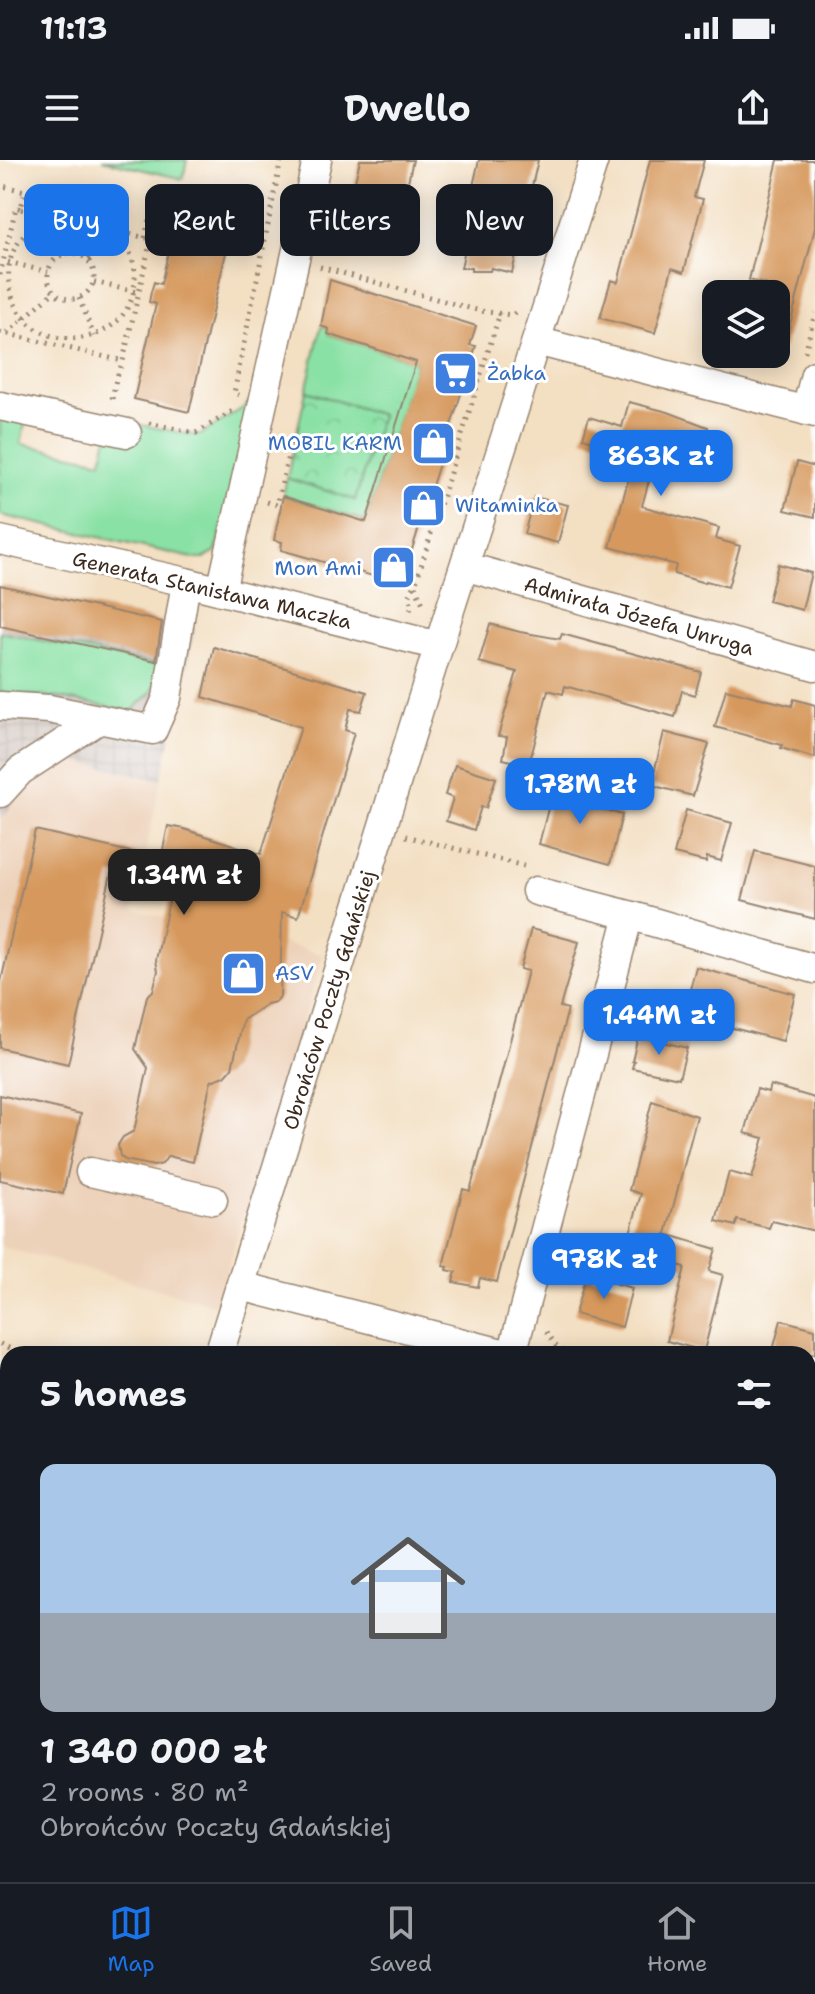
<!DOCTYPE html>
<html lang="en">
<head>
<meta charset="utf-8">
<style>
  :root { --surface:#171b24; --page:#20242c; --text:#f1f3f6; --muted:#9ea1a6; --line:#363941; --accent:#1a73e8 }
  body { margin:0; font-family:"Shantell Sans",sans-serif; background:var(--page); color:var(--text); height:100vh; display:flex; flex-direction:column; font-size:30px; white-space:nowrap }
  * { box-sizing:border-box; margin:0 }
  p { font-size:26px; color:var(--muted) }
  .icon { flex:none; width:44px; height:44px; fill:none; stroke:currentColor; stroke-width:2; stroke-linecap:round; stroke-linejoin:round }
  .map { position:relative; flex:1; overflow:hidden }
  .details { position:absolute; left:0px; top:1186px; width:816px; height:536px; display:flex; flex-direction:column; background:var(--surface); border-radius:24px 24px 0 0; box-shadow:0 4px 20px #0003 }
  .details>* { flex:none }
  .top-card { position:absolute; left:24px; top:24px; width:768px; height:72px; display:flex; gap:16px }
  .controls { position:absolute; left:702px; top:120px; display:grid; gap:16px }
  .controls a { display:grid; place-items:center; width:88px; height:88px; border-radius:16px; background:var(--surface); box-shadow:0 4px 20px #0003; font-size:40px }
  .price { position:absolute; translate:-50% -68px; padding:0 18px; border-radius:16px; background:var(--accent); color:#fff; font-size:26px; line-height:52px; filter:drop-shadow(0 2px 4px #0008) }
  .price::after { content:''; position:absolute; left:50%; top:48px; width:24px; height:18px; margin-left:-12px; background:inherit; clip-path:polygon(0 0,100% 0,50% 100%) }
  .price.selected { background:#222; color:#fff }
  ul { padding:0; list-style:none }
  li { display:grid; align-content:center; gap:16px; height:424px; padding:0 40px }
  li span { display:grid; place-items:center; height:248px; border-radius:16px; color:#555 }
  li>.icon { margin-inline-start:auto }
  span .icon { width:144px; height:144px; fill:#fffc; stroke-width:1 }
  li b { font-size:34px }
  h2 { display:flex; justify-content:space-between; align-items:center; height:96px; padding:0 40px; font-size:34px }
  .tag { padding:0 28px; border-radius:16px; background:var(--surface); box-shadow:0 4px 20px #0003; font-size:28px; line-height:72px }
  .tag.selected { background:var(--accent); color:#fff }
  .status { display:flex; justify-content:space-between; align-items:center; height:56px; padding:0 40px; background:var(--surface); direction:ltr }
  .status svg { height:22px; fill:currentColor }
  header { display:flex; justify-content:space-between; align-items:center; height:104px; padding:0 40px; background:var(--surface); font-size:36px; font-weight:700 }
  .tab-bar { display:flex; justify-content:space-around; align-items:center; height:112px; border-top:2px solid var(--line); background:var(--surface); font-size:22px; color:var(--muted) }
  .tab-bar a { display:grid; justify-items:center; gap:4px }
  .tab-bar .selected { color:var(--accent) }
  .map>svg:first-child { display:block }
</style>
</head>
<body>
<div class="status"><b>11:13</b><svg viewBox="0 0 49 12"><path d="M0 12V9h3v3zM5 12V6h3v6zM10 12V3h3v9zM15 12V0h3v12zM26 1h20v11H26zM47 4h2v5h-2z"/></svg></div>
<header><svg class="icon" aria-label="menu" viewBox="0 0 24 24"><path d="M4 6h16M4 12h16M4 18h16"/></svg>Dwello<svg class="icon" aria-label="share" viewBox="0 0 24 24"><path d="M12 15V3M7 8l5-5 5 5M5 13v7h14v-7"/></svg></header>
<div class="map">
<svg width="815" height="1722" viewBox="0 0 815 1722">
  <defs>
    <pattern id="industrial-grid" width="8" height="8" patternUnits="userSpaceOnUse" patternTransform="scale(2)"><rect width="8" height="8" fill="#cec1ba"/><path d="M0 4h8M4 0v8" fill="none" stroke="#b2a69f"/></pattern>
    <pattern id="park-crowns" width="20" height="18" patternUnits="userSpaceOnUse" patternTransform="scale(2)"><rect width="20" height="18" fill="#8ae1a5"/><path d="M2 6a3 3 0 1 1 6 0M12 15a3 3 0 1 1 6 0" fill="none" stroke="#78c18e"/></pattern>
  </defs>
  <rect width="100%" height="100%" fill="#fff"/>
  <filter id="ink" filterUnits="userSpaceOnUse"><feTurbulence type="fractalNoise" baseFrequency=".0125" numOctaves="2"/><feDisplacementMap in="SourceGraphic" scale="16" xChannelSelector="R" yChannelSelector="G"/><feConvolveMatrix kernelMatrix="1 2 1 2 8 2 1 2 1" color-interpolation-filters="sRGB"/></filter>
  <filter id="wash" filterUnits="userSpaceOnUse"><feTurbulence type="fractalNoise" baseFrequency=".006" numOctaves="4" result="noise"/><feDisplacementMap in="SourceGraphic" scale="32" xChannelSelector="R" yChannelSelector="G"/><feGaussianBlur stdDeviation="1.8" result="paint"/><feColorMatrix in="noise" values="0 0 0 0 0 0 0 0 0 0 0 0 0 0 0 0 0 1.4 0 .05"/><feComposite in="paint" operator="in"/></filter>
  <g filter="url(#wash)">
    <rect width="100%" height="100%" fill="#f3dfc2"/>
    <path fill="#edd2ba" d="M 65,599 L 161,620 L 133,750 L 286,784 L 323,795 L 216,1145 L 0,1086 L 0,661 L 2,653 L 19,631 L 44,609 Z"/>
    <path fill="url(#industrial-grid)" d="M 0,425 L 195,469 L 161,620 L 65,599 L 44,609 L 19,631 L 6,655 L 2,654 L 0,661 Z"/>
    <path fill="#8ae1a5" stroke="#628662" stroke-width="2" d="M 102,0 L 187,0 L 183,19 Z
      M 321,166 L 329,169 L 328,174 L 416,202 L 366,361 L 283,336 L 287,318 L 355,340 L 381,255 L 306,231 Z
      M 253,239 L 216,392 L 203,399 L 197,399 L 0,355 L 0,258 L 25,263 L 21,284 L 102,301 L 106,280 L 131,263 L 193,275 L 200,275 L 243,248 Z
      M 0,472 L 163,506 L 151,533 L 132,551 L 60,538 L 0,532 Z"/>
    <path fill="url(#park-crowns)" stroke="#628662" stroke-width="2" d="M 306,231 L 381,255 L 355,340 L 287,318 Z
      M 808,1408 L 815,1410 L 815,1590 L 808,1586 Z"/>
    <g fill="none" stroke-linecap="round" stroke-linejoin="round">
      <path stroke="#62bee0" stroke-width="8" d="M 808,1568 L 815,1572"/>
    </g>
    <g id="blocks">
      <path fill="#d6985b" d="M 360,0 L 413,0 L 394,83 L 361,83 L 356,79 L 348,79 L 352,62 L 346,60 Z
        M 479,0 L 538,0 L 512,113 L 491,108 L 490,111 L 471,111 L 471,108 L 461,108 L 465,89 L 459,87 Z
        M 650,0 L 704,0 L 694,37 L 703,39 L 684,112 L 672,108 L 655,173 L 600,158 L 611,120 L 618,122 Z
        M 778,0 L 815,0 L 815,68 L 784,188 L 776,187 L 776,127 L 749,120 Z
        M 183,29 L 238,41 L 189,252 L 134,239 L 156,144 L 149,142 L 151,132 L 154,122 L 161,124 Z
        M 330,120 L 476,166 L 470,185 L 476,186 L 404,415 L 394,422 L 281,390 L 282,382 L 274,380 L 283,336 L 366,362 L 416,202 L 328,174 L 329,169 L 321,166 Z
        M 629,242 L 668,252 L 708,267 L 701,289 L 661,277 L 642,346 L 719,368 L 716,379 L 740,386 L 728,427 L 706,421 L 705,423 L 674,414 L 676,405 L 610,387 L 633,302 L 614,297 L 617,288 L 583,278 L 589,257 L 622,267 Z
        M 797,302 L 815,307 L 815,357 L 785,350 Z
        M 534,337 L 568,345 L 558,383 L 524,374 Z
        M 778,404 L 811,413 L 802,450 L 768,441 Z
        M 0,425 L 162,462 L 156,501 L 0,466 Z
        M 490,464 L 520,472 L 560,479 L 562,474 L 701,512 L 695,535 L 682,531 L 675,557 L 565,526 L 563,534 L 548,530 L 529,605 L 503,599 L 507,577 L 498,576 L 517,512 L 479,502 Z
        M 214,487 L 367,532 L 361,551 L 350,549 L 345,570 L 354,573 L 298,757 L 282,752 L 280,837 L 275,842 L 267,844 L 243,860 L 232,908 L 225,916 L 211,921 L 193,1002 L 168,996 L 162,1004 L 154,1006 L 125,1000 L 120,996 L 118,985 L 123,977 L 134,971 L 148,908 L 135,889 L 147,836 L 153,831 L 158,811 L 156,800 L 172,728 L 111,714 L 68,904 L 0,888 L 0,826 L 35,670 L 161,699 L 168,666 L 184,669 L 261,694 L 301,567 L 203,537 Z
        M 726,529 L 792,546 L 794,539 L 815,545 L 815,598 L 781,588 L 782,585 L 715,567 Z
        M 664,572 L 709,584 L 693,636 L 651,625 Z
        M 455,605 L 496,618 L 486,648 L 481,647 L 474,670 L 446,661 L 453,638 L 445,635 Z
        M 554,625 L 590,634 L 587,645 L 622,655 L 610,704 L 539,684 Z
        M 686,650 L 732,663 L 721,701 L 707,697 L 706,702 L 674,694 Z
        M 755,691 L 815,706 L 815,759 L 742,740 Z
        M 531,769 L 579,782 L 560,847 L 568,849 L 497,1122 L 480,1118 L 478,1127 L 453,1122 L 456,1112 L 447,1110 L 448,1107 L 443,1106 L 463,1029 L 470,1031 L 503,908 L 528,811 L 520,809 Z
        M 696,807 L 795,834 L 783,881 L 683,855 Z
        M 638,876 L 687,888 L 679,918 L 632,908 L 634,901 L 632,901 Z
        M 770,925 L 815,938 L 815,1071 L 772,1061 L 769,1068 L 737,1060 L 736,1066 L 716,1061 L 729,1012 L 752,1018 L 764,978 L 745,973 L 757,929 L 768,932 Z
        M 0,935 L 81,954 L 63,1034 L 0,1020 Z
        M 652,941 L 697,956 L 666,1074 L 716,1089 L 709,1111 L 723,1115 L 704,1191 L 667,1181 L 685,1107 L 625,1091 L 641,1034 L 629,1030 Z
        M 586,1115 L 632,1128 L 622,1167 L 575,1154 Z
        M 781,1160 L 815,1169 L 815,1194 L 772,1194 Z"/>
    </g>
  </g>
  <g filter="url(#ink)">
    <use href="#blocks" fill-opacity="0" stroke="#978470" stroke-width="2"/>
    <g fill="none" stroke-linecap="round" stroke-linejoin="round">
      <defs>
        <path id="minor" d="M 536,181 L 815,253
          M 0,246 L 127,273
          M 806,251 L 815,215
          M 0,380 L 186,422 L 439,486
          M 464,406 L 815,506
          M 221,431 L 317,0
          M 0,546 L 49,549 L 153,570 L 167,538 L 186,422
          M 0,633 L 20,611 L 100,559
          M 536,731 L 629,755 L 815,809
          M 90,1012 L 213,1040
          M 241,1126 L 506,1194
          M 219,1194 L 448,456 L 594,0
          M 512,1194 L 629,755
          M 808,1275 L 815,1276
          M 808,1602 L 815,1606
          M 24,1722 L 27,1714
          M 60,1722 L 62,1714
          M 317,1722 L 320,1714
          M 616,1722 L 619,1714"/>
      </defs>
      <use href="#minor" stroke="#978470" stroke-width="31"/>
      <path stroke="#978470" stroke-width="5" stroke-dasharray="2 6" stroke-linecap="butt" d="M 21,49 L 151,79 L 123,201 L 116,219 L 111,244
        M 145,78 L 149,59 L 174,65
        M48 116a23 23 0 1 1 46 0a23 23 0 1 1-46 0Z
        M 62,94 L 47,56 C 24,73 6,89 9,121 C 17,204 139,194 135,113 C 134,99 127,86 121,73 L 88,99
        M 8,102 L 48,112
        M 320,107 L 480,151 L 512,155 L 518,151
        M 0,115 L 16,47 L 21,49 L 25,31 L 3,26
        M 94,122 L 136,132
        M 79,138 L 94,176
        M 0,172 L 123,201
        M 7,173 L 54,132
        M 805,192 L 815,153
        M 239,235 L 234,233 L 281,0
        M 149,263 L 196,273 L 236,249
        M 267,342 L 277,345 L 291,282 L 295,283
        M 415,426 L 424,446
        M 410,450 L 412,446 L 409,437 L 417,419 L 500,153
        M 406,676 L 524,706
        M 546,1172 L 558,1189 L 569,1194
        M 0,1184 L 15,1191
        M 808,1445 L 813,1436 L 815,1425
        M 808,1518 L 815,1520"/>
      <use href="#minor" stroke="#fff" stroke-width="28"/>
    </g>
  </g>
  <defs>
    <symbol id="supermarket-square" viewBox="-11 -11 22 22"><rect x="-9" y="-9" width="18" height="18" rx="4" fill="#3f7fe0" stroke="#fff"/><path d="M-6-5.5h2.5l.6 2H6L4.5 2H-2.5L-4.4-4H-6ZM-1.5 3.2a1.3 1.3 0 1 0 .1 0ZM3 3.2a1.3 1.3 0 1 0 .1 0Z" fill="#fff"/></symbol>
    <symbol id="shop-square" viewBox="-11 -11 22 22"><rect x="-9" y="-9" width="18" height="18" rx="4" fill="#3f7fe0" stroke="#fff"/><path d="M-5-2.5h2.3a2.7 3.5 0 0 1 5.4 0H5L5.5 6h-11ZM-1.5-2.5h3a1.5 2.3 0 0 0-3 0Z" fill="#fff"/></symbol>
  </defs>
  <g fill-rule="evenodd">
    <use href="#supermarket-square" x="430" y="188" width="51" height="51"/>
    <use href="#shop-square" x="408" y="258" width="51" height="51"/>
    <use href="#shop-square" x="398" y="320" width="51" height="51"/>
    <use href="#shop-square" x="368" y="382" width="51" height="51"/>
    <use href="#shop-square" x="218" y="788" width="51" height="51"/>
  </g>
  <g text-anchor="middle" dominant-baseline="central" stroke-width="6" stroke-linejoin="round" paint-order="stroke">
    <g font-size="20" fill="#366cbe" stroke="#fff" text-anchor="start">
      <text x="487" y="213">Żabka</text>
      <text x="402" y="283" text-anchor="end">MOBIL KARM</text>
      <text x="455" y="345">Witaminka</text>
      <text x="362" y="408" text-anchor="end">Mon Ami</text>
      <text x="275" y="813">ASV</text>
    </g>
    <g font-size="20" fill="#3b2a1e" stroke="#fff">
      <text transform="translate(212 430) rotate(13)">Generała Stanisława Maczka</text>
      <text transform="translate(639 456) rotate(16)">Admirała Józefa Unruga</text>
      <text transform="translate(329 840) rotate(-73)">Obrońców Poczty Gdańskiej</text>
    </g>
  </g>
</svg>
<div class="controls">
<a><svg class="icon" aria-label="layers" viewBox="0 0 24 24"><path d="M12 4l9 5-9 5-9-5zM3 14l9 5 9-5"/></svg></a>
</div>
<b class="price" style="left:661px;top:338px">863K zł</b>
<b class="price" style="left:580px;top:666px">1.78M zł</b>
<b class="price selected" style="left:184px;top:757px">1.34M zł</b>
<b class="price" style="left:659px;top:897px">1.44M zł</b>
<b class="price" style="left:604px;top:1141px">978K zł</b>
<div class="top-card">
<a class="tag selected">Buy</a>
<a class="tag">Rent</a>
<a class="tag">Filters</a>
<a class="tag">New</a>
</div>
<section class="details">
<h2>5 homes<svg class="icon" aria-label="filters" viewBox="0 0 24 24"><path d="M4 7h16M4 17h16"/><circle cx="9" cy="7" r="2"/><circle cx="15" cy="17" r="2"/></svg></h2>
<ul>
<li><span style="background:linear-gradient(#a9c7e8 60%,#9aa5b1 0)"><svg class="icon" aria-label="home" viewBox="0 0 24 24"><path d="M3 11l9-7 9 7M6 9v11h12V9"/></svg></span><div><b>1 340 000 zł</b><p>2 rooms · 80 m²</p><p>Obrońców Poczty Gdańskiej</p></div></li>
</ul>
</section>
</div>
<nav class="tab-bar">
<a class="selected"><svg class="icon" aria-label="map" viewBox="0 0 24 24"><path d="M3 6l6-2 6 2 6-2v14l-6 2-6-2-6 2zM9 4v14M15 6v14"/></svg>Map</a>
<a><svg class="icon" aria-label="saved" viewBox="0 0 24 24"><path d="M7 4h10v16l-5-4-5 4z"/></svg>Saved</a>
<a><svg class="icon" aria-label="home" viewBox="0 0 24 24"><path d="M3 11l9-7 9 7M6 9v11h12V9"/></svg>Home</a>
</nav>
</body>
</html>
